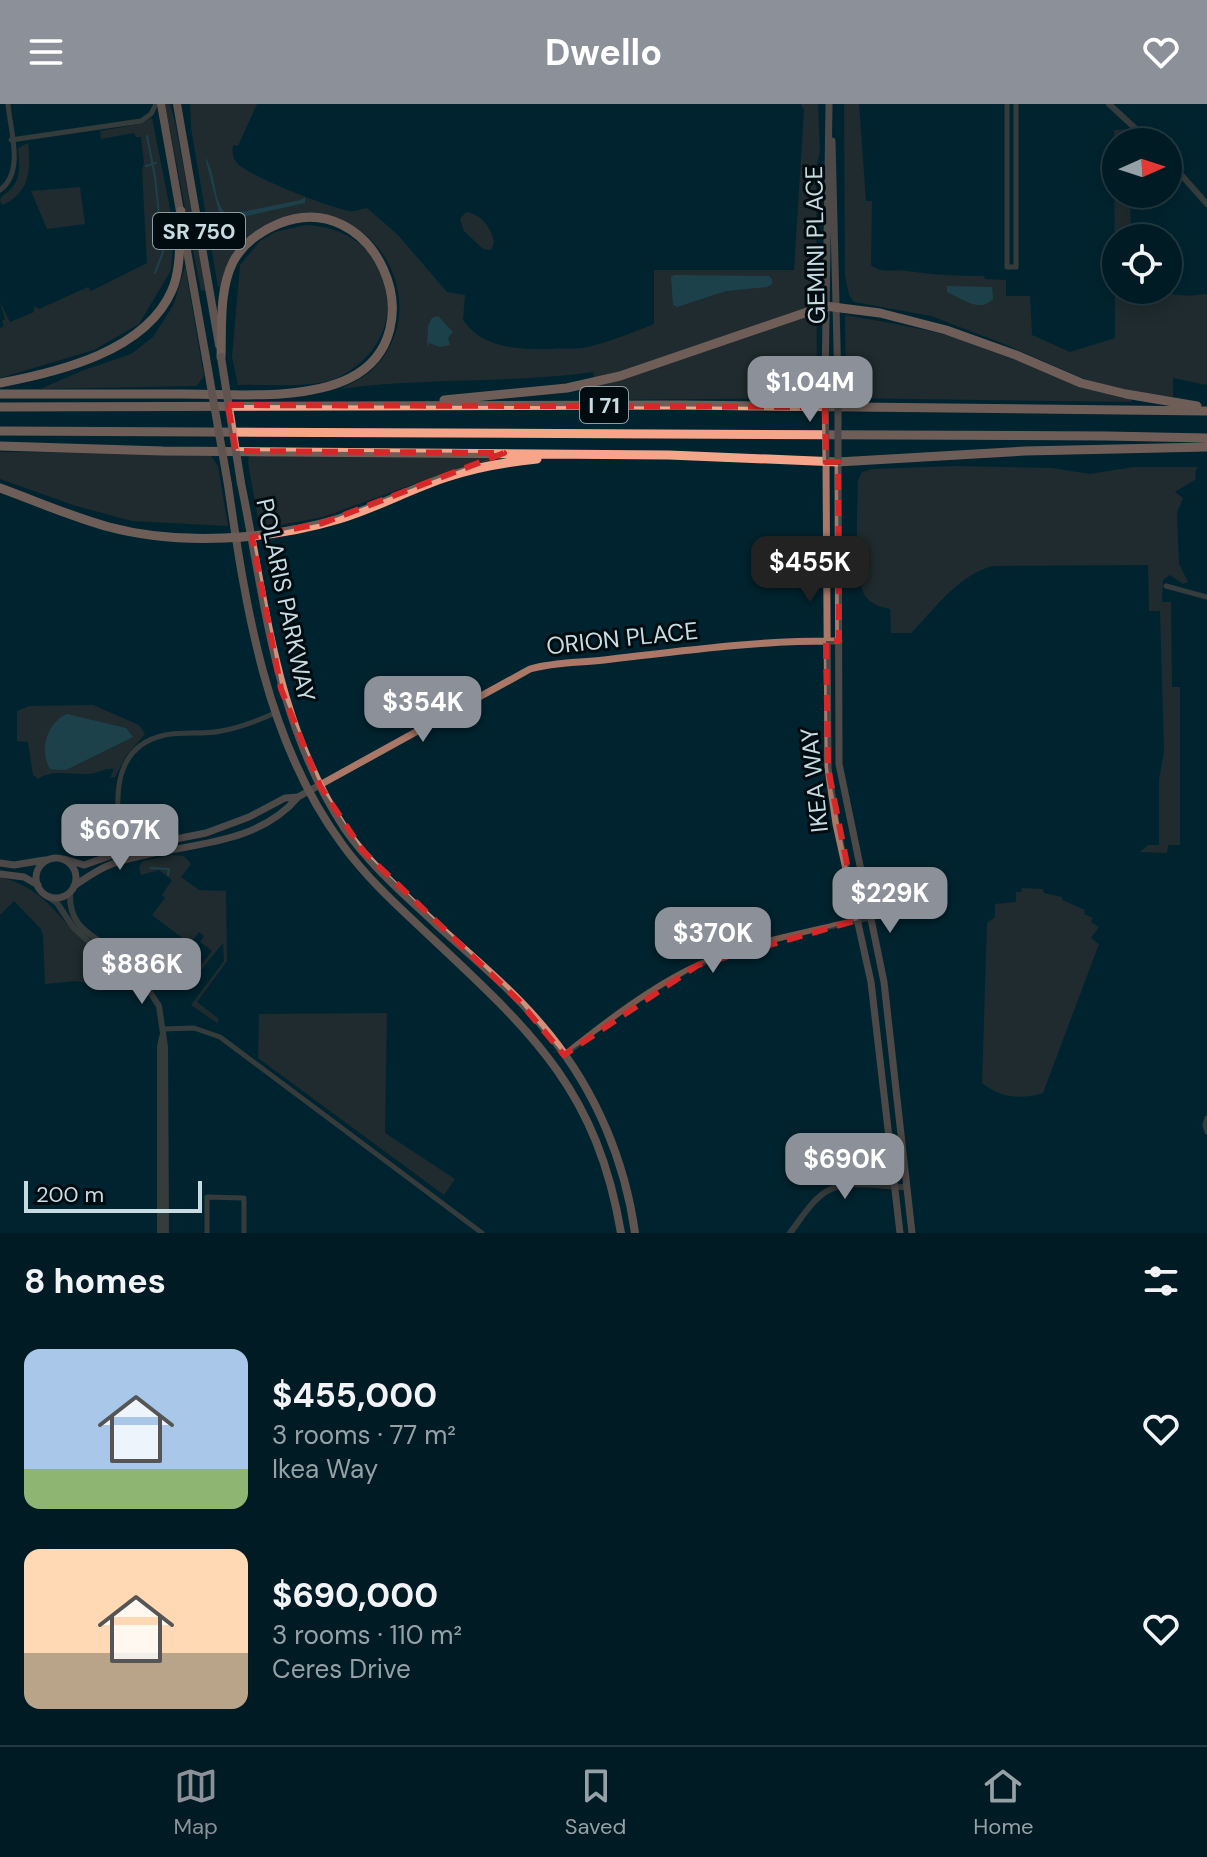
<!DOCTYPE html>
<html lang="en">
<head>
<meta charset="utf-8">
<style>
  :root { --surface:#001b23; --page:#0e2830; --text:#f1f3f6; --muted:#95a1a6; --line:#223941; --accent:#8c9099 }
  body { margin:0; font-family:"DM Sans",sans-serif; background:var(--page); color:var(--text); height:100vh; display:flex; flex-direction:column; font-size:30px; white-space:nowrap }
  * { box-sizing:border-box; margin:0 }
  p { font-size:26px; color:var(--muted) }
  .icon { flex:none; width:44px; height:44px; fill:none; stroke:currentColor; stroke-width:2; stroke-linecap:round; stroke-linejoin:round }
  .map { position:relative; height:1129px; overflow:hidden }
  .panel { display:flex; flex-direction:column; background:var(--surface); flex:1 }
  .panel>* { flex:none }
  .needle { width:52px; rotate:87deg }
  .controls { position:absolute; left:1102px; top:24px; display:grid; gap:16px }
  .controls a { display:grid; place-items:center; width:80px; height:80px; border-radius:50%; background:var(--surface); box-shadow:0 4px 20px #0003,0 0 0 2px var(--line); font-size:40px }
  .scale { position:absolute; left:24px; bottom:20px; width:178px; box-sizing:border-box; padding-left:8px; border:4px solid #c7dbe2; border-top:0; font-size:22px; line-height:28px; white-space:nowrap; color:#c7dbe2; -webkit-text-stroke:6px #010c10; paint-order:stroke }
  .price { position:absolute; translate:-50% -68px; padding:0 18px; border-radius:16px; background:var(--accent); color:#fff; font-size:26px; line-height:52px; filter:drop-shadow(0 2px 4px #0008) }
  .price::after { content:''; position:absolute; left:50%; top:48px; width:24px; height:18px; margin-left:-12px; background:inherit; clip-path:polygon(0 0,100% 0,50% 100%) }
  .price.on { background:#222; color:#fff }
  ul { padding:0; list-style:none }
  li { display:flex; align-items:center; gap:24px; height:200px; padding:0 24px }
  li span { display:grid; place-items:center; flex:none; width:224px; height:160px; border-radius:16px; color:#555 }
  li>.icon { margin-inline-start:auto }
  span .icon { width:96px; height:96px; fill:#fffc; stroke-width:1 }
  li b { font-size:34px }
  h2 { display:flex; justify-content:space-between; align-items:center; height:96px; padding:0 24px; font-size:34px }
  header { display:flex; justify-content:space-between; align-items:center; height:104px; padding:0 24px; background:var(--accent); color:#fff; font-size:36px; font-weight:700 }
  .menu { display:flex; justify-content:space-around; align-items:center; height:112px; border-top:2px solid var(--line); background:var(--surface); font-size:22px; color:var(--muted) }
  .menu a { display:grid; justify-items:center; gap:4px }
  .menu .on { color:var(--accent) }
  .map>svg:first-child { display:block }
</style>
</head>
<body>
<header><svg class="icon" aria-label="menu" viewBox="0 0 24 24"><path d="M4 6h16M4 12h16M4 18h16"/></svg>Dwello<svg class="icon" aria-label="heart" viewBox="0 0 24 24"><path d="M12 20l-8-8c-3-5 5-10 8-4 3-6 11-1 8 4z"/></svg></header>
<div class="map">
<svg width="1207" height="1129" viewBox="0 0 1207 1129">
  <rect width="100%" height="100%" fill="#00242f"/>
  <path fill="#45332d" d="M 165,0 L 170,0 L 175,18 L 206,186 L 201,187 Z
    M 190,0 L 257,0 L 238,42 L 233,41 C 232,48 232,53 237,59 C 250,73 328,103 349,107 C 355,108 360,105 367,104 L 398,131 L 447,188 L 465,191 L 463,216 C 484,246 519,245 552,245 C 562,244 573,245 583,244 C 607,239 631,229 654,220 L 654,166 L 794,166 L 804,6 L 801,0 L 818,0 L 820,48 L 816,63 L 817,294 L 597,296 L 593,268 C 509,280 424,273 341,285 C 351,279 364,274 372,266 C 437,204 377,93 290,112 C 271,117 255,125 242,139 C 233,150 227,170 221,183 L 218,183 L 191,24 Z
    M 844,0 L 859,0 L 866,97 L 872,97 L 871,161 C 882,170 894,165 907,167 C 933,171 958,172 984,172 L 985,175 L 1006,176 L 1006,192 L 1030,192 L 1032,231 L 1070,248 L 1115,234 L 1114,26 L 1129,25 L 1130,38 L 1116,38 L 1116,90 L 1130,90 L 1131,134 L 1116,134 L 1116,186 L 1132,186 L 1133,192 C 1147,180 1162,190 1179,191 C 1188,192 1198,191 1207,190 L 1207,281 L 1173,274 L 1173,293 L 1140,289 L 1089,277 L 1004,240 L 931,212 L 854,198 L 849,191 L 845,172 Z
    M 152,14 L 174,125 L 171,166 L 139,220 L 94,246 L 0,274 L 0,224 L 4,222 L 2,217 L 5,215 L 0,198 L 10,218 L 34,208 L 34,202 L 39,205 L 88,183 L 91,187 L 147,159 L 142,66 L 144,59 L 141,33 L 136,33 L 134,29 L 101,35 L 100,27 L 139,20 Z
    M 28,39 C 31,66 30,88 3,101 L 0,98 L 1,93 C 22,79 20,68 18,44 Z
    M 80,83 L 85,120 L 47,125 L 31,87 Z
    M 466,108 C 482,111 491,123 494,138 L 491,146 L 483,145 L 464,127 L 460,115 Z
    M 305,121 C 398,124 419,235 337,274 C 312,285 265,280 238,281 L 232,253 L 240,161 L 260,137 L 275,128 Z
    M 185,162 L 204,272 L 197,282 L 40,285 L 84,266 L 131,250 L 153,233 L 174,200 Z
    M 845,211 C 891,219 935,226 979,241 C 1033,258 1075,283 1132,295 L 1131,298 L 846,294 Z
    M 0,348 L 209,349 L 218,362 L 228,422 L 132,417 L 76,402 L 0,375 Z
    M 249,351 L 496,354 L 425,376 L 323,413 L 260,425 L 248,359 Z
    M 955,362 L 1052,364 L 1090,370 L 1133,363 L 1198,363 L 1195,368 L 1196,375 L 1175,388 L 1183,394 L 1177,409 L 1179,460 L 1188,478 L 1183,480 L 1170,471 L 1163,476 L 1162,498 L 1171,498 L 1172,583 L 1180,583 L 1180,741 L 1168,741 L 1167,749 L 1140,748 L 1148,741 L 1159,741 L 1159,675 L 1164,648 L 1160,507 L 1149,507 L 1148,461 L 993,462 C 959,470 935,505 911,529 L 891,529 L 890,505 C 881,503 873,501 867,494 C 852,477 858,401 858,376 L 862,368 L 873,365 Z
    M 93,601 L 139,621 L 145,630 L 126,652 L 115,673 L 110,674 L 114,665 C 104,664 99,669 89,670 C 72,671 52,665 38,675 L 33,671 L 28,638 L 17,637 L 17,607 L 29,602 Z
    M 172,751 L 184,752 L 191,760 L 181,773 L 199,786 L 226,787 L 227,857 L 197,898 L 219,915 L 217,919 L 191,901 L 224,857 L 223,839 L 201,866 L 199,864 L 212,847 L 200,838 L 204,832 L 199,828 L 177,856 L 173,853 L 185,836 L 152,811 L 165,794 L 162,791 L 172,776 L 159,766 L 141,771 L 139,763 L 143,757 Z
    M 0,773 C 39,783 52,804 78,832 C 87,842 100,850 111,860 L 101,883 L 77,877 L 45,880 L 43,832 L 41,825 L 14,797 L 0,811 Z
    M 1022,784 L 1043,785 L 1044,789 L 1062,793 L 1062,796 L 1085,806 L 1084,810 L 1093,814 L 1091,818 L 1099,823 L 1091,834 L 1099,840 L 1043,989 C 1020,996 1001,994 982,979 L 987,819 L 995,813 L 995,800 L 1016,798 L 1016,788 L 1021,788 Z
    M 387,909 L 385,1029 L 455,1075 L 444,1091 L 258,954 L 259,910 Z"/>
  <path fill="#41646e" d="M 205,53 C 217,70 212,97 227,111 L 301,96 L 305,93 L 305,99 L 233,115 L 224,113 L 219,108 Z
    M 674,171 L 769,172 L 772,175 L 772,180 L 767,183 L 726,187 L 677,203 L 673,201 L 671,173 Z
    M 947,182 L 992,183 L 993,195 C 980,209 963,195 947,188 Z
    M 438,212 L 453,228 L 448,234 L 450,241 L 440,243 L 429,239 L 427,244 L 428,222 L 432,214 Z
    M 67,610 L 126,624 L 133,633 L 66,666 L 50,665 C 39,647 47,618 67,610 Z"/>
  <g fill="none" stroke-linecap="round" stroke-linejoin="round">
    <path stroke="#41646e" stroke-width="2" d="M 147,32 L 155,73 L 163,148 L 155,169
      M 146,62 L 156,59
      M 151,764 L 169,765 L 168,771"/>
    <path stroke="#78584d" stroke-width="5" d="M 1007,0 L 1007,163 L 1016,163 L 1016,0
      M 11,36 L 141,17 L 151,10 L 156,0
      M 0,86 C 25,68 10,26 8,0
      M 1166,482 L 1207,493
      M 123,746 C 115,704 108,643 165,631 C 183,627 203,631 221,627 C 240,624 257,617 275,609
      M 163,925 L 194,924 L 220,933 L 482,1129
      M 1207,1014 L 1205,1021 L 1207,1028
      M 207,1129 L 207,1093 L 244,1094 L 244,1129"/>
    <path stroke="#78584d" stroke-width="6" d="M 1109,0 L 1150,38
      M 1168,56 L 1207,100
      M 70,788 C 68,835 109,831 120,859
      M 46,791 L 57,799 L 73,823 L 92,841 L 144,879 L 159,902 L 165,943 L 166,1129
      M 564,951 C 603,920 652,882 698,861 C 751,837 814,827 871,813
      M 160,1129 L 160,943 L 162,933
      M 790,1129 C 801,1115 813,1094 829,1086 C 850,1075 883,1083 907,1083"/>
    <path stroke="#ab7766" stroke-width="7" d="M 832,37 L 838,282
      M 825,283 L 829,0
      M 826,358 L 828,664 L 836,720 L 871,878 L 900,1129
      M 838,358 L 839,660 L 884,878 L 912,1129
      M36 774a20 20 0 1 1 40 0a20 20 0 1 1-40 0Z
      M 64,755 L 84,761 L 135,743 L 206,729 L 249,713 L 285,694 L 298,693 L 530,565 C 555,558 578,559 604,556 C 682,547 760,536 839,537
      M 0,759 L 14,761 L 45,756
      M 0,770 L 24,773 L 38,781
      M 74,782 C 86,774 98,765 112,760 C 172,738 253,747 298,693"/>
    <path stroke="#d28f79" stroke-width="8" d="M 161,0 L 206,254
      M 177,0 L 219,241
      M 241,379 C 266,500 275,618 345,725 C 370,761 405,791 437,821 C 476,856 517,890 550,931 C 596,988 625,1057 635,1129
      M 228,381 C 246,505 266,637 342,740 C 368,776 401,805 434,836 C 533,929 597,987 621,1129"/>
    <path stroke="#f6a58b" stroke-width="9" d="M 0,279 C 59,268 146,247 172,186 C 182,163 179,132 181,107
      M 0,290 C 61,290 121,290 182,290 C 232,290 304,297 350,274 C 439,229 374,80 278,120 C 259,128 243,139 233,158 C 219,186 222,223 221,253
      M 444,296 L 567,284 L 620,272 L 825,202 L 880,209 L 946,226 L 1016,251 L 1081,279 L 1126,290 L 1197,302
      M 0,303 L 679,301 L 1207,307
      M 0,327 L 1107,332 L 1207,334
      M 0,342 L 163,347 L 669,351 L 838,358 L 1025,347 L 1207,343
      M 0,384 C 36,397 72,413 109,423 C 180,442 269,436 339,415 C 376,404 410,385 447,373 C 476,363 507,358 537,355"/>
    <path stroke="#ab7766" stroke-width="7" d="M 838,282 L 838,358
      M 825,283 L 826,358"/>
    <path stroke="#d28f79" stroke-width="8" d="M 221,253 L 241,379
      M 206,254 L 228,381"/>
  </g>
  <path d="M0 0H1207V1129H0ZM 228,301 L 825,303 L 826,358 L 838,358 L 839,537 L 826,537 L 828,664 L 858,816 L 698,861 L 564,951 L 519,897 L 363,747 L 320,682 L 281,585 L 252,433 L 323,419 L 504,349 L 236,347 Z" fill="#00242f" fill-opacity=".55" fill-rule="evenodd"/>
  <path fill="none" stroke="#d62828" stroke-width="6" stroke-dasharray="16 10" stroke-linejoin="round" d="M 228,301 L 825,303 L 826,358 L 838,358 L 839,537 L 826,537 L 828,664 L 858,816 L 698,861 L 564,951 L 519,897 L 363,747 L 320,682 L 281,585 L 252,433 L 323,419 L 504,349 L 236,347 Z"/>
  <g text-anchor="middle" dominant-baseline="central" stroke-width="6" stroke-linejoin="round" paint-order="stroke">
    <g fill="#010c10" stroke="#8c9da3" stroke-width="2">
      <rect x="153" y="109" width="92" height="36" rx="6"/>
      <rect x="580" y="283" width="48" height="36" rx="6"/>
    </g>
    <g font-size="22" font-weight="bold" fill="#c7dbe2">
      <text x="199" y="127">SR 750</text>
      <text x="604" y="301">I 71</text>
    </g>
    <g font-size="24" fill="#c7dbe2" stroke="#010c10">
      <text transform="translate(815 141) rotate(-91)">GEMINI PLACE</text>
      <text transform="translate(286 496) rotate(78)">POLARIS PARKWAY</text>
      <text transform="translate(622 534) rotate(-6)">ORION PLACE</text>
      <text transform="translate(814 676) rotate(-96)">IKEA WAY</text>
    </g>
  </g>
</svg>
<div class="controls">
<a><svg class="needle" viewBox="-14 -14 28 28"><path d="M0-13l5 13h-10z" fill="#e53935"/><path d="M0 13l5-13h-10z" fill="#95a1a6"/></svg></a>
<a><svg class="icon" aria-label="locate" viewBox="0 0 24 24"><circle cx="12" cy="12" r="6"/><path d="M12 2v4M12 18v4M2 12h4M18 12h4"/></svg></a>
</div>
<div class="scale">200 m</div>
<b class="price" style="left:810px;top:320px">$1.04M</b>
<b class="price on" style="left:810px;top:500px">$455K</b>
<b class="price" style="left:423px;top:640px">$354K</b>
<b class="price" style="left:120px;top:768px">$607K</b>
<b class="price" style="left:890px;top:831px">$229K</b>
<b class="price" style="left:713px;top:871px">$370K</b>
<b class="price" style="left:142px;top:902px">$886K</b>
<b class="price" style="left:845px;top:1097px">$690K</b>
</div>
<section class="panel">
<h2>8 homes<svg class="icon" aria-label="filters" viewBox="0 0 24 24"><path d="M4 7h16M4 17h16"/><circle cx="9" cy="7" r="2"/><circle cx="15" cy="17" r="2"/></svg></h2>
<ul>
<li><span style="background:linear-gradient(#a9c7e8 75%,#8fb573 0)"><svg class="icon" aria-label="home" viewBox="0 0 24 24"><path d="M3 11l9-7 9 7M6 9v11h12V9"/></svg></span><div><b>$455,000</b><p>3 rooms · 77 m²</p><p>Ikea Way</p></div><svg class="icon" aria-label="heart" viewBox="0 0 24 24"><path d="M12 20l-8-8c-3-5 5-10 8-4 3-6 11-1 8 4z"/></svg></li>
<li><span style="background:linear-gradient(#ffd9b3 65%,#b9a48a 0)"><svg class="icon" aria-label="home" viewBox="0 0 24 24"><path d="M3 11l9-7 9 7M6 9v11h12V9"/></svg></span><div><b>$690,000</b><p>3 rooms · 110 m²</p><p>Ceres Drive</p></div><svg class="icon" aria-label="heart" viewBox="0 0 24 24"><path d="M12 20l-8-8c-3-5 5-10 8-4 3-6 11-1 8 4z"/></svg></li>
</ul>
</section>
<nav class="menu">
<a class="on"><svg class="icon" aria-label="map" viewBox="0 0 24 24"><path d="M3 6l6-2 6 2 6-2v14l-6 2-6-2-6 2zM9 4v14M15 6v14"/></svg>Map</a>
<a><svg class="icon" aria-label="saved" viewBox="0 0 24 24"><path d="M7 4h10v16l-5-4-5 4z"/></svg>Saved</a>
<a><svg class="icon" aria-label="home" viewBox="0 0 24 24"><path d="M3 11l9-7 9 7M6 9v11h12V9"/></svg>Home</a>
</nav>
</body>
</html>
